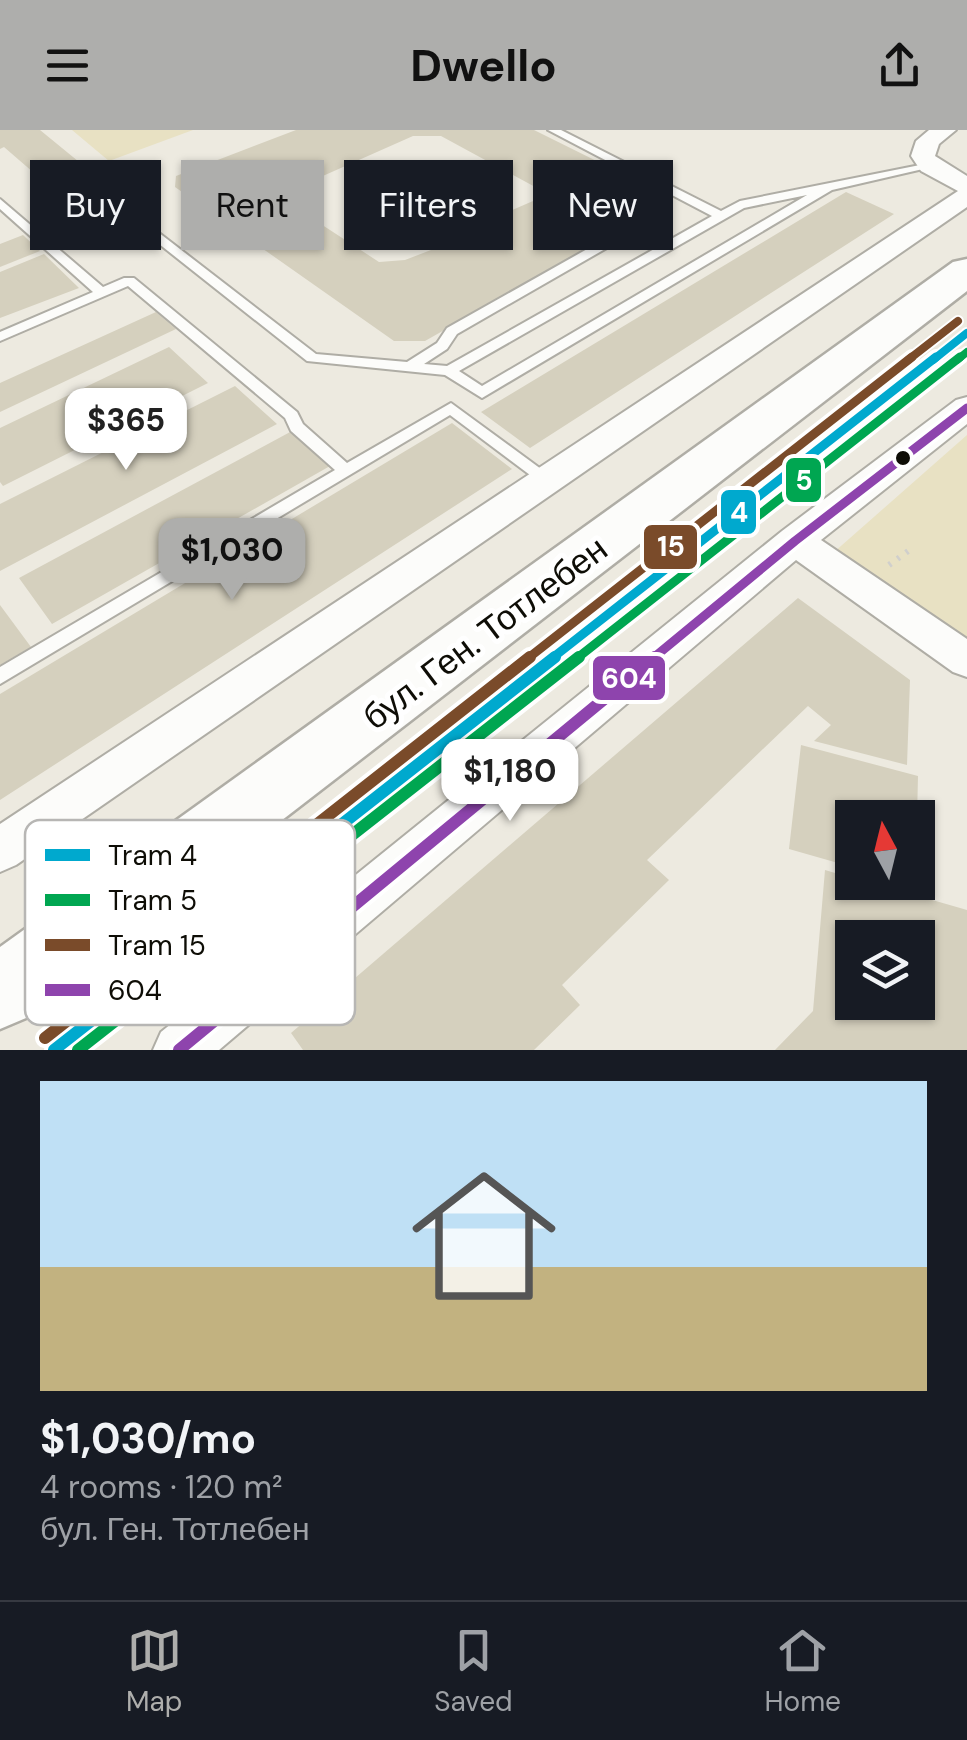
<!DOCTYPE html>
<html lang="en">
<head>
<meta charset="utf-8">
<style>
  :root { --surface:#171b24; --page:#20242c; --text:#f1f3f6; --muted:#9ea1a6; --line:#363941; --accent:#aeaeac }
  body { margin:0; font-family:"DM Sans",sans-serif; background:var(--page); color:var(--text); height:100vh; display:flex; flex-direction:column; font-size:38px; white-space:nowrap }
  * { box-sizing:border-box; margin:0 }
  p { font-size:32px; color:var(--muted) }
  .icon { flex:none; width:55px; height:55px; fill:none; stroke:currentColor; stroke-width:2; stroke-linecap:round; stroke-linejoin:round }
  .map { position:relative; height:920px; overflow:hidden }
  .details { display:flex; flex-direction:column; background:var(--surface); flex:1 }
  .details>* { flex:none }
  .top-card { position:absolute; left:30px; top:30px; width:908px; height:90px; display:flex; gap:20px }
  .needle { width:65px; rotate:353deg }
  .tools { position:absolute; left:835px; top:670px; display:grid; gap:20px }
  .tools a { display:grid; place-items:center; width:100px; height:100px; border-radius:0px; background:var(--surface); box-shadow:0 2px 8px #0004; font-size:50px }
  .price { position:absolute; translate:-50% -85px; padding:0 22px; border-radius:20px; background:#fff; color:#222; font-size:32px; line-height:65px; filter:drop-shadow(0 2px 5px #0008) }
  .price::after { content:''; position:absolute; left:50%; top:60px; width:30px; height:22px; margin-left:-15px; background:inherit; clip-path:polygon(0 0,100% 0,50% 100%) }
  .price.selected { background:var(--accent); color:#111 }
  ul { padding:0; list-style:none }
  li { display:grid; align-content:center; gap:20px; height:530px; padding:0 40px }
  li+li { border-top:2px solid var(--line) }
  li span { display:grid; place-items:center; height:310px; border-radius:0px; color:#555 }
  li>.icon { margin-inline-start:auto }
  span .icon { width:180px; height:180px; fill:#fffc; stroke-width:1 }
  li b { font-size:42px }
  .chip { padding:0 35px; border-radius:0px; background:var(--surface); box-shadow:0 2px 8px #0004; font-size:35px; line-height:90px }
  .chip.selected { background:var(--accent); color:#111 }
  header { display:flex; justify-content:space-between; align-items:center; height:130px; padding:0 40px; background:var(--accent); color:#111; font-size:45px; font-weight:700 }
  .menu { display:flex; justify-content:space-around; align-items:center; height:140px; border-top:2px solid var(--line); background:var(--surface); font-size:28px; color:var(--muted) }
  .menu a { display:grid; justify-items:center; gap:5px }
  .menu .selected { color:var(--accent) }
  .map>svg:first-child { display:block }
</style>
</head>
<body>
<header><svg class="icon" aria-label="menu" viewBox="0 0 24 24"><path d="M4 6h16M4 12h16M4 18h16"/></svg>Dwello<svg class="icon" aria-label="share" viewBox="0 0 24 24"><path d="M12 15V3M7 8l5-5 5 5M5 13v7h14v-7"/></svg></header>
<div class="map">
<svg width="967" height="920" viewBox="0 0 967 920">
  <rect width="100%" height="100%" fill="#edeae0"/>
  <path fill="#e8e1c3" d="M 72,0 L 193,0 L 109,31 Z
    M 967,305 L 967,516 L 833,423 Z"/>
  <path fill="#d5d0be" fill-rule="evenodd" d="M 0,0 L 40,0 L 106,54 L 64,69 L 4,17 L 0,19 Z
    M 296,0 L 534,0 L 655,60 L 650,83 L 425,211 L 394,211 L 175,57 L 176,46 ZM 413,6 L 441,6 L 537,58 L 533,71 L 510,81 L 470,64 L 405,96 L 431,120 L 405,130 L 379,132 L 284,70 L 298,57 Z
    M 846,62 L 894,84 L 530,318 L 481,282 Z
    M 23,105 L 40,121 L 0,137 L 0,114 Z
    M 44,124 L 79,158 L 0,188 L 0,142 Z
    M 156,182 L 176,199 L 0,282 L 0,253 Z
    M 169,217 L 208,253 L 3,356 L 0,352 L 0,298 Z
    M 235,256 L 277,294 L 0,441 L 0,374 Z
    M 452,293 L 512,339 L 0,670 L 0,564 Z
    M 292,301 L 330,336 L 52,494 L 19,448 Z
    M 798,468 L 910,550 L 907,635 L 814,611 L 831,595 L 808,576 L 647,730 L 669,750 L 562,855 L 580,875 L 534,920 L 303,920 L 291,903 Z
    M 0,475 L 31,517 L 0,535 Z
    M 801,615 L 918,646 L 917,688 L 852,688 L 852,737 L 789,719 Z
    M 825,740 L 852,748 L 852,752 L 870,752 L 967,780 L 967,920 L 775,920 L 813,881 ZM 852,808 L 918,808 L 918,872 L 852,872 Z"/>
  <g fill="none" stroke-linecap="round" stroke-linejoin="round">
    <defs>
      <path id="lane" d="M 548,0 L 561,0 L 721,81 L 740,71 L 930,33 L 936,36 L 832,60 L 482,268 L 445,245 L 307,231 L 144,102 L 154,99 L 316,224 L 407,232 L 437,213 L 447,198 L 605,109 L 629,106 L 666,112 L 712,86 ZM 807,65 L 482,256 L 459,241 L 744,78 ZM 629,114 L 656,118 L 447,236 L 424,234 L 447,219 L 457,204 L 612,115 Z
        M 0,69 L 103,157 L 124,148 L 134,148 L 297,282 L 303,294 L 347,333 L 451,273 L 556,350 L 554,354 L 542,354 L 450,285 L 0,554 L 0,537 L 335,340 L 291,301 L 285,288 L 128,156 L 0,211 L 0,202 L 93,162 L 0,79 Z"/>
      <path id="street" d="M 929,0 L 956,0 L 939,14 L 935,26 L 967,46 L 967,77 L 16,735 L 0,742 L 0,694 L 958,61 L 921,41 L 911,26 L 916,11 Z
        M 967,267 L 967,294 L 821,410 L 967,509 L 967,547 L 953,542 L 796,430 L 219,920 L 153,920 L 161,902 L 782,401 L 956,270 Z"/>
      <path id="primary" d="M 967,129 L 967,161 L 26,888 L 0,899 L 0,817 L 953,132 Z"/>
    </defs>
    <use href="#lane" stroke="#afada5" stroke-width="4"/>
    <use href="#street" stroke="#afada5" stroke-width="4"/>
    <use href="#primary" stroke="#afada5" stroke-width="5"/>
    <path stroke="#d0cfcc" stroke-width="6" stroke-dasharray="2.5 8" stroke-linecap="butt" d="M 889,435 L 911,419"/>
    <use href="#lane" fill="#fcfcfa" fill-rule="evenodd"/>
    <use href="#street" fill="#fcfcfa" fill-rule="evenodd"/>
    <use href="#primary" fill="#fcfcfa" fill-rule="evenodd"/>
    <defs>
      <path id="bus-1-far1" d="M 652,529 L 795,411 L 967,278"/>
      <path id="bus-1" d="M 179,920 L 655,527"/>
    </defs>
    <use href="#bus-1-far1" stroke="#fff" stroke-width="16"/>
    <use href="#bus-1" stroke="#fff" stroke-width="20"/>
    <use href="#bus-1-far1" stroke="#8e44ad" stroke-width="9"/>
    <use href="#bus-1" stroke="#8e44ad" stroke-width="12"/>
    <defs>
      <path id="tram-1-far2" d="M 933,230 L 967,203"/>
      <path id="tram-1-far1" d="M 551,529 L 936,227"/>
      <path id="tram-1" d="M 54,920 L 555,527"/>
      <path id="tram-2-far2" d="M 957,230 L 967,222"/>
      <path id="tram-2-far1" d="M 576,529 L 960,227"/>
      <path id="tram-2" d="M 78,920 L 579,527"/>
      <path id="tram-3-far2" d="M 908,230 L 958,191"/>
      <path id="tram-3-far1" d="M 527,529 L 912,227"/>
      <path id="tram-3" d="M 45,908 L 530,527"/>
    </defs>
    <use href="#tram-1-far2" stroke="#fff" stroke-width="12"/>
    <use href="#tram-1-far1" stroke="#fff" stroke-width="16"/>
    <use href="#tram-1" stroke="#fff" stroke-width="20"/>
    <use href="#tram-2-far2" stroke="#fff" stroke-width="12"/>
    <use href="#tram-2-far1" stroke="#fff" stroke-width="16"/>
    <use href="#tram-2" stroke="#fff" stroke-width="20"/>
    <use href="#tram-3-far2" stroke="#fff" stroke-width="12"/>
    <use href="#tram-3-far1" stroke="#fff" stroke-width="16"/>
    <use href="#tram-3" stroke="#fff" stroke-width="20"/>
    <use href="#tram-1-far2" stroke="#00a9ce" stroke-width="8"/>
    <use href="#tram-1-far1" stroke="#00a9ce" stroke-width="9"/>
    <use href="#tram-1" stroke="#00a9ce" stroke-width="12"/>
    <use href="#tram-2-far2" stroke="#00a651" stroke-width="8"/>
    <use href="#tram-2-far1" stroke="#00a651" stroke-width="9"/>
    <use href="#tram-2" stroke="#00a651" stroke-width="12"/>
    <use href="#tram-3-far2" stroke="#7a4b2a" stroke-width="8"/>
    <use href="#tram-3-far1" stroke="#7a4b2a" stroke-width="9"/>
    <use href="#tram-3" stroke="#7a4b2a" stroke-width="12"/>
  </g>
  <circle fill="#0e0d06" stroke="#fff" stroke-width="4" cx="903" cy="328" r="9"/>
  <g text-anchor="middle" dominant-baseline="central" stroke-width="10" stroke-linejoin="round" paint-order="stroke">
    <g font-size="35" fill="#0e0d06" stroke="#fff">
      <text transform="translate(485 503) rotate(-37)">бул. Ген. Тотлебен</text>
    </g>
  </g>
  <rect x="25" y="690" width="330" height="205" rx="15" fill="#fff" stroke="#b7b6b4" stroke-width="2.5"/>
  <rect x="45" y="719" width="45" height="12" fill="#00a9ce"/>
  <rect x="45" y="764" width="45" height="12" fill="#00a651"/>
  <rect x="45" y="809" width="45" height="12" fill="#7a4b2a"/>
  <rect x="45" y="854" width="45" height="12" fill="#8e44ad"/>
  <g font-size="28" fill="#0e0d06">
    <text x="108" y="735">Tram 4</text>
    <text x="108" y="780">Tram 5</text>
    <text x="108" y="825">Tram 15</text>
    <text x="108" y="870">604</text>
  </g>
  <g stroke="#fff" stroke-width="4">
    <rect x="784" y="326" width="39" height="48" rx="10" fill="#00a651"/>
    <rect x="719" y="358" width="39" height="48" rx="10" fill="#00a9ce"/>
    <rect x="642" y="393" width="57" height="48" rx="10" fill="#7a4b2a"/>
    <rect x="591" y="524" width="76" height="48" rx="10" fill="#8e44ad"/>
  </g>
  <g font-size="28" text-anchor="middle" font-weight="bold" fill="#fff">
    <text x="804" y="360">5</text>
    <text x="739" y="392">4</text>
    <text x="671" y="426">15</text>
    <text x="629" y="558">604</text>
  </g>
</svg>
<div class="tools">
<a><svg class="needle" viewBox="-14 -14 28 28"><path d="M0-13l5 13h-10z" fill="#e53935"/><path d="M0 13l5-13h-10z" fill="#9ea1a6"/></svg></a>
<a><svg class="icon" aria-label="layers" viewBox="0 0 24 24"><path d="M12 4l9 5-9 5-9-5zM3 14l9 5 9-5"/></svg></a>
</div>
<b class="price" style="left:126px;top:343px">$365</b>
<b class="price selected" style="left:232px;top:473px">$1,030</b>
<b class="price" style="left:510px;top:694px">$1,180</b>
<div class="top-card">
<a class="chip">Buy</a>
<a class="chip selected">Rent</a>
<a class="chip">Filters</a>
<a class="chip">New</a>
</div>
</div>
<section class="details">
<ul>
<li><span style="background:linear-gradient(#bfe0f5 60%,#c2b280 0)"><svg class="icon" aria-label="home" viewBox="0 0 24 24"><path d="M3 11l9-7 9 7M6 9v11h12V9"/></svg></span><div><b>$1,030/mo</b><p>4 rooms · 120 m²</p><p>бул. Ген. Тотлебен</p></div></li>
</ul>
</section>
<nav class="menu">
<a class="selected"><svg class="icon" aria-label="map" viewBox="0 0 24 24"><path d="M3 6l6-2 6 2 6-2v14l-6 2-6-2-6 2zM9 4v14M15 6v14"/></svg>Map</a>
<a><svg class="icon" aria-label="saved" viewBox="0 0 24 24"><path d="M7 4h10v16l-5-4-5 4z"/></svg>Saved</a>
<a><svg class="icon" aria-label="home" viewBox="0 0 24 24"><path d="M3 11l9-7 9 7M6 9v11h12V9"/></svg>Home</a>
</nav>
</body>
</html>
